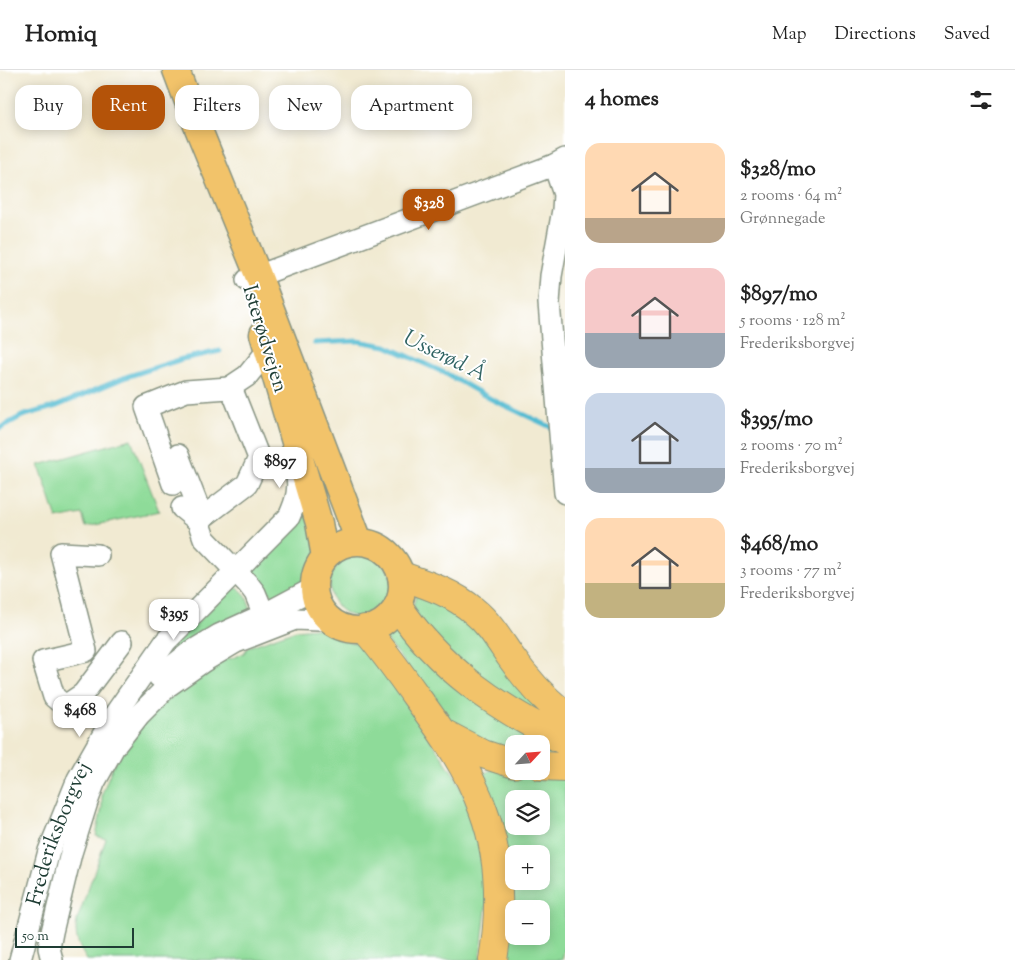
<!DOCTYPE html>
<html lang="en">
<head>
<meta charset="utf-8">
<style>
  :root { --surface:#fff; --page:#f2f2f2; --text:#222; --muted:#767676; --line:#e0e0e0; --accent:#b45309 }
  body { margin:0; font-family:"Sorts Mill Goudy",serif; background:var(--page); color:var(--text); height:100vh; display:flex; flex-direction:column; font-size:19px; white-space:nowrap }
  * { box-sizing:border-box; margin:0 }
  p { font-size:16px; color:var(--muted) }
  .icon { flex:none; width:28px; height:28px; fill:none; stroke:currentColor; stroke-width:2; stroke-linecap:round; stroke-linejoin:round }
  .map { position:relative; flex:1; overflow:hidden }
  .side { display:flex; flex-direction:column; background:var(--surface); width:450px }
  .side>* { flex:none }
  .guide { position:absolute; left:15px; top:15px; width:475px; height:45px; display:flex; gap:10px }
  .needle { width:32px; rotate:64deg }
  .tools { position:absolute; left:505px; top:665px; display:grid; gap:10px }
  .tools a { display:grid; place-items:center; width:45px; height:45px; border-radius:10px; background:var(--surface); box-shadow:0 2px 12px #0003; font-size:25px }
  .scale { position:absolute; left:15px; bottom:12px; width:119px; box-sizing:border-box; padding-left:5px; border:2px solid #1f3d34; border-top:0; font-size:14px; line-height:18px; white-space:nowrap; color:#1f3d34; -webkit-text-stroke:4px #fff; paint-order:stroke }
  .price { position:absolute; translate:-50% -42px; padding:0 11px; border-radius:10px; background:#fff; color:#222; font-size:16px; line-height:32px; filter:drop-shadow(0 1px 2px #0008) }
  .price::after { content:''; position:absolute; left:50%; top:30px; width:15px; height:11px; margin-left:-8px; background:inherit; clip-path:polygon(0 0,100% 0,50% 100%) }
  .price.selected { background:var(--accent); color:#fff }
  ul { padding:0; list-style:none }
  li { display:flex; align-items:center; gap:15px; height:125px; padding:0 20px }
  li span { display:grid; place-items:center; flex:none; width:140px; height:100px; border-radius:15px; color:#555 }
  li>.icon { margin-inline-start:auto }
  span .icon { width:60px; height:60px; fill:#fffc; stroke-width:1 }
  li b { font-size:21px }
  h2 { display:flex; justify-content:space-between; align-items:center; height:60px; padding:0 20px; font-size:21px }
  .chip { padding:0 18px; border-radius:15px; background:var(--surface); box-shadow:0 2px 12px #0003; font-size:18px; line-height:45px }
  .chip.selected { background:var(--accent); color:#fff }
  header { display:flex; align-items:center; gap:30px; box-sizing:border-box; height:70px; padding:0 25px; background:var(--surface); border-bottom:1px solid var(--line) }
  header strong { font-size:24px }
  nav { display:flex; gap:28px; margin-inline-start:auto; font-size:18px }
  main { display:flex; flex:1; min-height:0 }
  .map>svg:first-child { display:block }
</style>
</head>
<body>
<header>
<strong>Homiq</strong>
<nav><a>Map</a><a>Directions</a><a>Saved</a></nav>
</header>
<main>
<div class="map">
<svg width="565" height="890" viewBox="0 0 565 890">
  <rect width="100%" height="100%" fill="#fff"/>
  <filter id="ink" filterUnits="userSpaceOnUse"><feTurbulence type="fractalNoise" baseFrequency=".02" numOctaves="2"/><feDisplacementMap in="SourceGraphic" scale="10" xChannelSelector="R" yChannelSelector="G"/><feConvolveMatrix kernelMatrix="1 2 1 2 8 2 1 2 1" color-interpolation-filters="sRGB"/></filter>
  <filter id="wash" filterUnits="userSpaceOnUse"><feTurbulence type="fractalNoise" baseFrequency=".0096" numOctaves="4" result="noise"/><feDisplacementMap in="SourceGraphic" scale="20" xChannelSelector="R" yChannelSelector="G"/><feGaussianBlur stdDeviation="1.12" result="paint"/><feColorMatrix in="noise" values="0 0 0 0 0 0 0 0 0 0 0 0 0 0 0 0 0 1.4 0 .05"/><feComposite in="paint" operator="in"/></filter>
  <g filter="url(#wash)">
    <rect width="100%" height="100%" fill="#f1ead2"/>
    <path fill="#8edb99" stroke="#568c66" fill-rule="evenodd" d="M 131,369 L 159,441 L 86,457 L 82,444 L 57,449 L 39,395 Z
      M 305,436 L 317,481 L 309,499 L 307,510 L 280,527 L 273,526 L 248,498 Z
      M330 516a31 31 0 1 1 62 0a31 31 0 1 1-62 0Z
      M 416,516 L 459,538 L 565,652 L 539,651 L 429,567 L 413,535 L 416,527 Z
      M 233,517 C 246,519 248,532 252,542 L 155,598 L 171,578 Z
      M 400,553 L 564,682 L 541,688 L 541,674 L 514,674 L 514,685 L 452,657 L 384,566 L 396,559 Z
      M 315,558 L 326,559 L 339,570 L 366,575 L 457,709 L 479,764 L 487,830 L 480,890 L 87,890 C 78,876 74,866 77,850 L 106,769 L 96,766 L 102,738 L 102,724 L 112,698 L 126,674 L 159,636 L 226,587 L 230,589 L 244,583 L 248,577 L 296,560 Z
      M 495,699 L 565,703 L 565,877 L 562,890 L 503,890 L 481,716 L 484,703 ZM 514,729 L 541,729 L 541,756 L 514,756 ZM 514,784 L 541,784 L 541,811 L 514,811 ZM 514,839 L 541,839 L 541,866 L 514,866 Z"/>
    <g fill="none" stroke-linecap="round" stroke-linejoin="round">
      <path stroke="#55bcd2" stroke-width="5" d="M 314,273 L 358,271 L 386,276 L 447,304 L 491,329 L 553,358
        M 0,358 L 22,346 L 57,336 L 126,307 L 182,289 L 220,281"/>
    </g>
  </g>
  <g filter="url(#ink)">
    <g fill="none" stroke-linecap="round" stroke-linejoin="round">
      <defs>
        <g id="minor">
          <path d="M 554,95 L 564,124 L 563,140 L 551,206 L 549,233 L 565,423"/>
          <path d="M 247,210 L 554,95 L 565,89"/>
          <path d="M 178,385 L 202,447"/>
          <path d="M 173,414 L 146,337 L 186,321 L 229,318"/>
          <path d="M 182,438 L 198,451 L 204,468 L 248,514 L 255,523 L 269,557"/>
          <path d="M 198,451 L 247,414 L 259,388 L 234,325 L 229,318 L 247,306 L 268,280"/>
          <path d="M 98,485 L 61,483 L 86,581 L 43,591 L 54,627 L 65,636 L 83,624 L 122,572"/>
          <path d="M 159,607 L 189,583 L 219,565 L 263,545 L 314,518"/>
          <path id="s1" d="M 20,890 L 49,781 L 78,709 L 115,644 L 166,571 L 289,447 C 297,430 300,418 296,399"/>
          <path d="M 52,890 L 49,878 L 52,862 L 71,783 L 87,732 L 94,713 L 114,677 L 139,645 L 168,616 L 204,591 L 236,572 L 295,549 L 319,550 L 328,548"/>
        </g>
        <path id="major" d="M 176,0 L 196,53 L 258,205 L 359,471
          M 263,264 L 319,453 L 325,487
          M314 516a44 44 0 1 1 88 0a44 44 0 1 1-88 0Z"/>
        <path id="highway" d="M 402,506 C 428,515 453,523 474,541 C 489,553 499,570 510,586 C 526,609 543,628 565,645
          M 398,536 C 438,598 499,639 565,671
          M 365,559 C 384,581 401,605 418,629 C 443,663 469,700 483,740 C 501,788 501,841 493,890
          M 443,663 L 483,684 L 514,694
          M 541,696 L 565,697"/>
      </defs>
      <use href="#minor" stroke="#889483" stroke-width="24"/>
      <use href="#major" stroke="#889483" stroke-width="29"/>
      <use href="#highway" stroke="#889483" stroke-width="30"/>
      <use href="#minor" stroke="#fff" stroke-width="21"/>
      <use href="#major" stroke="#f2c36a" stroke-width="26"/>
      <use href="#highway" stroke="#f2c36a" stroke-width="28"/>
    </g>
  </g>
  <g text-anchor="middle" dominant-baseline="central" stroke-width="4" stroke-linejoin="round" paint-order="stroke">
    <g font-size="21" fill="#1f3d34" stroke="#fff">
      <text transform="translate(264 269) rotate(73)">Isterødvejen</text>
      <text stroke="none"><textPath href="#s1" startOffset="132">Frederiksborgvej</textPath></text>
    </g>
    <g font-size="22" font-style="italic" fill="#2f6363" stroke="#fff">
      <text transform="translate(444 287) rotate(26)">Usserød Å</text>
    </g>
  </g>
</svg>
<div class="tools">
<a><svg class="needle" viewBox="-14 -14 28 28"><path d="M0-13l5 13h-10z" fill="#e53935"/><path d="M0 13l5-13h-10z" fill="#767676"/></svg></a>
<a><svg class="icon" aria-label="layers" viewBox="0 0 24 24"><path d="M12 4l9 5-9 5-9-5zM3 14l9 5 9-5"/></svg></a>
<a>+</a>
<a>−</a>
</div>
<div class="scale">50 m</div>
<b class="price selected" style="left:429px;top:161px">$328</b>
<b class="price" style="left:280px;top:419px">$897</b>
<b class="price" style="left:174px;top:571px">$395</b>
<b class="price" style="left:80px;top:668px">$468</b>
<div class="guide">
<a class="chip">Buy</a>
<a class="chip selected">Rent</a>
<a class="chip">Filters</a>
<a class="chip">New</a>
<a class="chip">Apartment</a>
</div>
</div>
<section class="side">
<h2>4 homes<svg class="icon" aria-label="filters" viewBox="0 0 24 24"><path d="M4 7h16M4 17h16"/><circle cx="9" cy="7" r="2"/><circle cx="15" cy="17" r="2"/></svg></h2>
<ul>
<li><span style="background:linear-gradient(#ffd9b3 75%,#b9a48a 0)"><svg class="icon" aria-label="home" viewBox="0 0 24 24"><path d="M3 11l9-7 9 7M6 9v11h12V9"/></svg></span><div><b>$328/mo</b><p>2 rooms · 64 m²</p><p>Grønnegade</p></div></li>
<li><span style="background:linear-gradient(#f6c9c9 65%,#9aa5b1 0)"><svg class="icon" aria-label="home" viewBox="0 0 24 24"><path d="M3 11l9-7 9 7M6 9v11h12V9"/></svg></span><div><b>$897/mo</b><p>5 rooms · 128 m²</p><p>Frederiksborgvej</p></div></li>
<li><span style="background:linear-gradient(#c9d6e8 75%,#9aa5b1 0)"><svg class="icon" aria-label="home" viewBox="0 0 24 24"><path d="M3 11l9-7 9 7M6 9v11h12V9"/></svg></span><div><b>$395/mo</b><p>2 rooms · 70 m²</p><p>Frederiksborgvej</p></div></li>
<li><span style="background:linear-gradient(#ffd9b3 65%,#c2b280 0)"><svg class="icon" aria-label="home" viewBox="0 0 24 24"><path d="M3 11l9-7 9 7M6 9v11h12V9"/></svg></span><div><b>$468/mo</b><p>3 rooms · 77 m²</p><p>Frederiksborgvej</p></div></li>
</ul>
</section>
</main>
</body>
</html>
